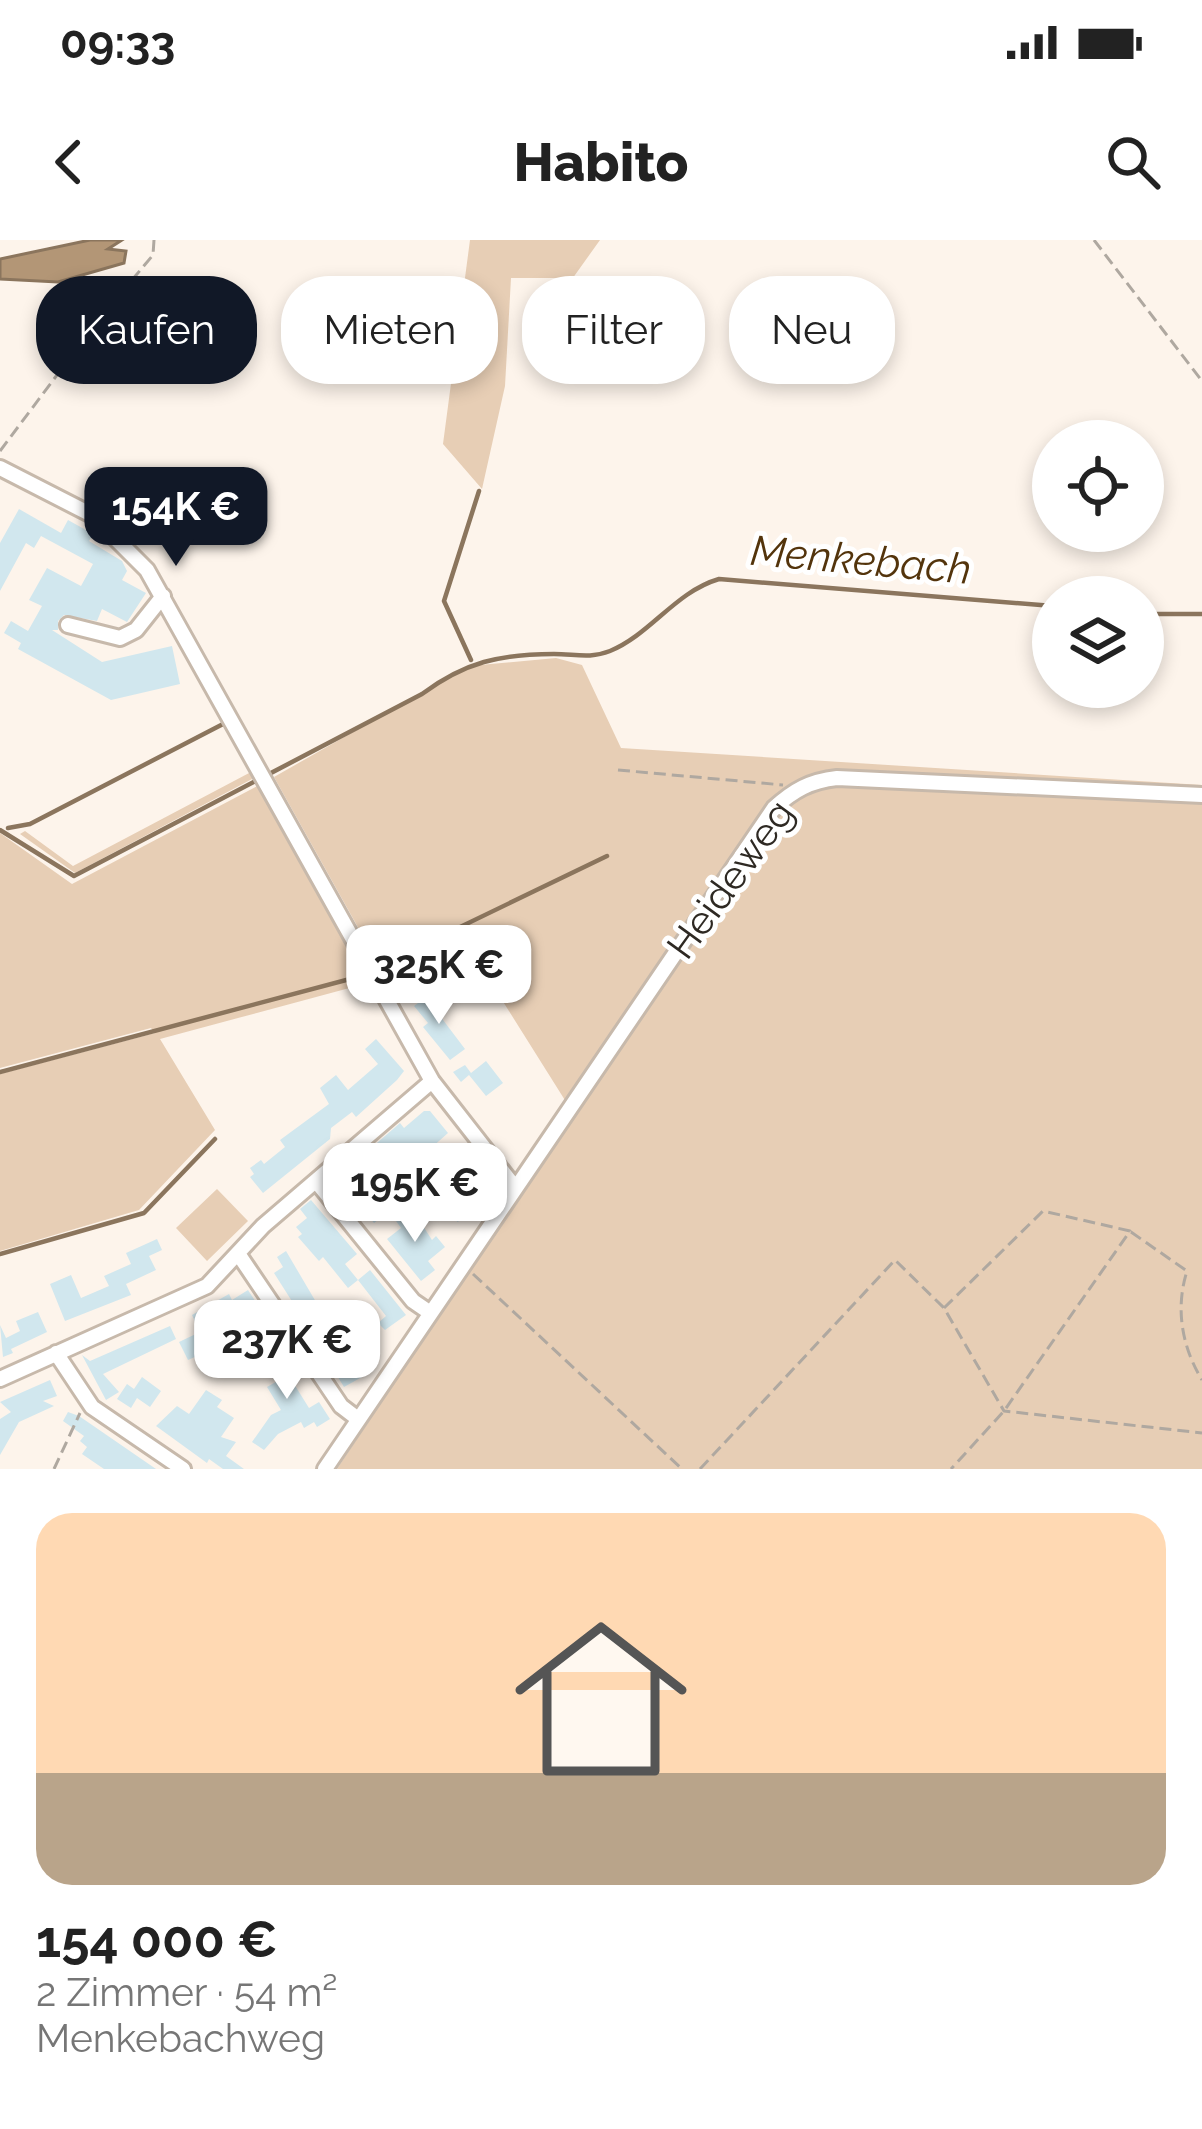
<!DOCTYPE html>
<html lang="de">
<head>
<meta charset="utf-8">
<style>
  :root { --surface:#fff; --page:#f2f2f2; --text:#222; --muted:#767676; --accent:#111827 }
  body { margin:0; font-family:Raleway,sans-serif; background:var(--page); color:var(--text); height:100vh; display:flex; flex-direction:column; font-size:45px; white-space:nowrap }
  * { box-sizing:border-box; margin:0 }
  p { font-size:39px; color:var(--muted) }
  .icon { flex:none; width:66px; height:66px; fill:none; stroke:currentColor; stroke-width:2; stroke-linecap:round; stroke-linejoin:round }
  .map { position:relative; height:1229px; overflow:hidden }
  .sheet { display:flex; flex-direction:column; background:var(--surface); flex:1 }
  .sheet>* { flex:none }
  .guide { position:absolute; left:36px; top:36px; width:1131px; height:108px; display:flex; gap:24px }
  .buttons { position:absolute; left:1032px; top:180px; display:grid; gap:24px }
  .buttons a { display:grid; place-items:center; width:132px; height:132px; border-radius:50%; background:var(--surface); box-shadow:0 6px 18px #0003; font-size:60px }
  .price { position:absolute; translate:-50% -102px; padding:0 27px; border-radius:24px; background:#fff; color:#222; font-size:39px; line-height:78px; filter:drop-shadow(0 3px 6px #0008) }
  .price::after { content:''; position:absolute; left:50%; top:72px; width:36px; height:27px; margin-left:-18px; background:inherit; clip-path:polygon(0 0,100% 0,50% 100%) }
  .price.on { background:var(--accent); color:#fff }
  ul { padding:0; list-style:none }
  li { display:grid; align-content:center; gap:24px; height:636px; padding:0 36px }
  li span { display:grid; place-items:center; height:372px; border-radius:36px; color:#555 }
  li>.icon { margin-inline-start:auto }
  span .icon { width:216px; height:216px; fill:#fffc; stroke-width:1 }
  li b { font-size:51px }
  .chip { padding:0 42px; border-radius:48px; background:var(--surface); box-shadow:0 6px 18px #0003; font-size:42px; line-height:108px }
  .chip.on { background:var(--accent); color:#fff }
  .status { display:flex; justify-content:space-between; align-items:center; height:84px; padding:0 60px; background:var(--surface); direction:ltr }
  .status svg { height:33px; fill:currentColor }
  header { display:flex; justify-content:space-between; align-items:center; height:156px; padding:0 36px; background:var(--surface); font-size:54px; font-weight:800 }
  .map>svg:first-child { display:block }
</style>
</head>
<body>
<div class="status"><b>09:33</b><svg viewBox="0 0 49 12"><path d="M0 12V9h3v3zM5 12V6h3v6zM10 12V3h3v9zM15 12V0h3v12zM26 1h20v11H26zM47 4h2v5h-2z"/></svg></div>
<header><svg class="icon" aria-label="back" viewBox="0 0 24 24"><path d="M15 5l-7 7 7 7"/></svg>Habito<svg class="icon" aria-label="search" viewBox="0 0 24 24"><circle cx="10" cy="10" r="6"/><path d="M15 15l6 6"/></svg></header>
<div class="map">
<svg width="1202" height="1229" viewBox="0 0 1202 1229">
  <rect width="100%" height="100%" fill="#fdf4eb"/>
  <path fill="#e7ceb5" d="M 470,0 L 600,0 L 570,42 L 564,38 L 511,38 L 505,146 L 482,249 L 443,204 Z
    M 556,418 L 582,425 L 621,508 L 1202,545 L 1202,1229 L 337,1229 L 573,873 L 497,752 L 472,725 L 398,759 L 274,537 L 469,426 Z
    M 251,532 L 254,538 L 75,633 L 20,594 L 25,591 L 73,626 Z
    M 261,544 L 368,743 L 160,799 L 215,890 L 139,970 L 0,1011 L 0,834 L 155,793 L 151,788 L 0,828 L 0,593 L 72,644 Z
    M 217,949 L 248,981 L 207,1021 L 176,988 Z"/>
  <path fill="#b39676" stroke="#8b755d" stroke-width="3" d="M 90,0 L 122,0 L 108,9 L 126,11 L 124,23 L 58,42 L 0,39 L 0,19 Z"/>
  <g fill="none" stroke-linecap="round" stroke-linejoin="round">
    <path stroke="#8b755d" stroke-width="4.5" d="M 1143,374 L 1202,374
      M 471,420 L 444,361 L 479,251
      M 8,588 L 30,584 L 225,483 L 222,479
      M 0,590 L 74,636 L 422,454 C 465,422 500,414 554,414 C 575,414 590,419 610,411 C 651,394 675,352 719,339 L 1053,366
      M 359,692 L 379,728
      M 398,717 L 607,616
      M 0,832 L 365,735
      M 0,1014 L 144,973 L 215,899"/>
  </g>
  <path fill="#d1e7ee" d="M 19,269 L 61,293 L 68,280 L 93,294 L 89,301 L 122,321 L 127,331 L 122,340 L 146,353 L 127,382 L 102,369 L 97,381 L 64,375 L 58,381 L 58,390 L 52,390 L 102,422 L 172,406 L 180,444 L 111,460 L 18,409 L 21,403 L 4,393 L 11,381 L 28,391 L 42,366 L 29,360 L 47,328 L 81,346 L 93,324 L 41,296 L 34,308 L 26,303 L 0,351 L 0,303 Z
    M 430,754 L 444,772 L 440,776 L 465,809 L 450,820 L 423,787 L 428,783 L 414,766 Z
    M 376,799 L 404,831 L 397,840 L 356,877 L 352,872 L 331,888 L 330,899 L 263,953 L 250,937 L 254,934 L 250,928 L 261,920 L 264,924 L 285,907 L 280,900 L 329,864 L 320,848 L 336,835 L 348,850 L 378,824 L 365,809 Z
    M 486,821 L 503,843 L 486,856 L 469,835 L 461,842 L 453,832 L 465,825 L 471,833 Z
    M 424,871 L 430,871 L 448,893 L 404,932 L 370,909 L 400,883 L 404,888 Z
    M 369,910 L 386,930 L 367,946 L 386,974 L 374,983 L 340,941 Z
    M 451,917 L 461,928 L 471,920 L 487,940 L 464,963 L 468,966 L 458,982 L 433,966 L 440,956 L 424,942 Z
    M 311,960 L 357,1014 L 345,1024 L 358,1040 L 370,1030 L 406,1075 L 385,1090 L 378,1083 L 386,1076 L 358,1040 L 348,1048 L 323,1017 L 319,1021 L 298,997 L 302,994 L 296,987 L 307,978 L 300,969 Z
    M 412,969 L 432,1000 L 436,996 L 445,1007 L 428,1021 L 435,1030 L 421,1041 L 387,999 L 401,988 L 396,981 Z
    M 157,999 L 162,1010 L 149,1016 L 156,1030 L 126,1044 L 131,1055 L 65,1081 L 50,1044 L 71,1035 L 81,1058 L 109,1046 L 104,1036 L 131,1024 L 126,1013 Z
    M 286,1011 L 316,1062 L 328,1074 L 336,1069 L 341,1077 L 342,1104 L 354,1095 L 362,1105 L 356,1108 L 371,1132 L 344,1147 L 333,1129 L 351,1118 L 329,1090 L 319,1098 L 309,1088 L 274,1033 L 283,1027 L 277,1017 Z
    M 248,1050 L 259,1067 L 227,1087 L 233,1100 L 188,1120 L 179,1102 L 200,1092 L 192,1075 L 229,1054 L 232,1060 Z
    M 38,1072 L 47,1092 L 11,1109 L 13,1113 L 3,1117 L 0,1085 L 6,1098 L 20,1091 L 16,1081 Z
    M 170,1086 L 176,1099 L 103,1134 L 119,1152 L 106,1160 L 82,1115 L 90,1121 Z
    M 277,1104 L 299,1130 L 289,1136 L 309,1168 L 319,1162 L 330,1179 L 317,1187 L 314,1182 L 304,1188 L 301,1182 L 278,1194 L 264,1210 L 252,1202 L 271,1175 L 281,1170 L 267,1147 L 281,1139 L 264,1112 Z
    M 142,1137 L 161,1151 L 150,1167 L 137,1158 L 131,1168 L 117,1159 L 127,1144 L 134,1149 Z
    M 50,1140 L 57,1156 L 43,1161 L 54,1166 L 19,1182 L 0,1215 L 0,1179 L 11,1172 L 0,1162 Z
    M 206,1150 L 222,1160 L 217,1167 L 234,1178 L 221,1197 L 236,1202 L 226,1216 L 244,1229 L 223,1229 L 209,1219 L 207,1223 L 156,1186 L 177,1166 L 189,1174 Z
    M 68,1172 L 79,1176 L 156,1229 L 104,1229 L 82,1214 L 87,1207 L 80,1201 L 84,1196 L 63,1181 Z"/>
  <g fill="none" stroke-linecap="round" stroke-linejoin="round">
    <defs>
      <path id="minor" d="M 0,228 L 92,275 L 147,330 L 432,841 L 514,946
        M 68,385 L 120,398 L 136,390 L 163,356
        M 316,941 L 413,1061 L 429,1072
        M 239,1015 L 341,1166 L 358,1179
        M 56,1113 L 92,1167 L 183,1229
        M 0,1139 L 207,1046 L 263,986 L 432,841
        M 325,1229 L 774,568 C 794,550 810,541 837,538 L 1202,555"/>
    </defs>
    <use href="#minor" stroke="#c7b9ab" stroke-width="20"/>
    <path stroke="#afa8a0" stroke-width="3" stroke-dasharray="12 6" stroke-linecap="butt" d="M 1094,0 L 1202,141
      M 0,211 L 96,83 L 153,15 L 154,0
      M 618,530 L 783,545
      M 1131,992 L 1187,1031 C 1175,1069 1182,1107 1202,1140
      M 473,1034 L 682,1229
      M 944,1068 L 1043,971 L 1130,991 L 1004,1171 L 951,1229
      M 54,1229 L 80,1173
      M 700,1229 L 895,1020 L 944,1068 L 1004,1171 L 1202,1193"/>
    <use href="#minor" stroke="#fff" stroke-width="14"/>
  </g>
  <g text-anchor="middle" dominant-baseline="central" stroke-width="10" stroke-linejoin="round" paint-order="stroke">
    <g font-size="39" fill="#2e2923" stroke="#fff">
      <text transform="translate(730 639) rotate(-54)">Heideweg</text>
    </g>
    <g font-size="42" font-style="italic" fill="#53340c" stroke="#fff">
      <text transform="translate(861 320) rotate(5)">Menkebach</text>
    </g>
  </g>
</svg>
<div class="buttons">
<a><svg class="icon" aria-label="locate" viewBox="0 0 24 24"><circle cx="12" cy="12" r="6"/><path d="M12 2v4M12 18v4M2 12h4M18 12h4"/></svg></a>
<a><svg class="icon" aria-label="layers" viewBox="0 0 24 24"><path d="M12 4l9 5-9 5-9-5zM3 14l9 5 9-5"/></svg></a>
</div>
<b class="price on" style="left:176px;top:329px">154K €</b>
<b class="price" style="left:439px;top:787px">325K €</b>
<b class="price" style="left:415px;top:1005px">195K €</b>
<b class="price" style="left:287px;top:1162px">237K €</b>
<div class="guide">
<a class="chip on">Kaufen</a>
<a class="chip">Mieten</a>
<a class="chip">Filter</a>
<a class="chip">Neu</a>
</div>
</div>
<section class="sheet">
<ul>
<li><span style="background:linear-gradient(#ffd9b3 70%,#b9a48a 0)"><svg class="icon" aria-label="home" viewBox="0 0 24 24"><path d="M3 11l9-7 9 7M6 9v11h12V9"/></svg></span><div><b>154 000 €</b><p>2 Zimmer · 54 m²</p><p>Menkebachweg</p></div></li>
</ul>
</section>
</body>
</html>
